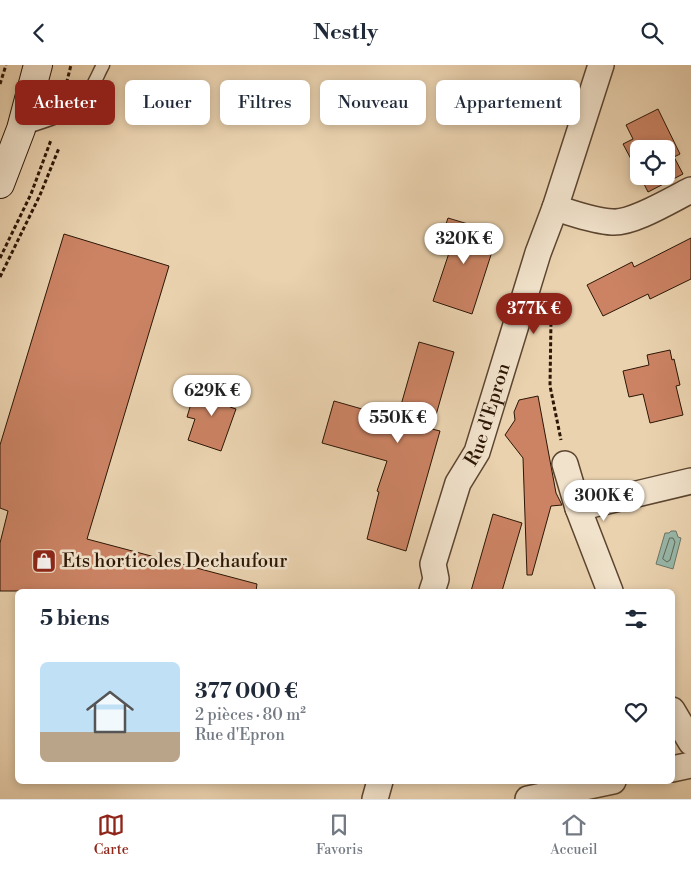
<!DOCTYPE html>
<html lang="fr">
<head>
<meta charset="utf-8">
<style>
  :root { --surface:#fff; --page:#f2f2f3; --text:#1f2937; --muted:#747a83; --line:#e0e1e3; --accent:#8f2418 }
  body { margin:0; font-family:"Libre Bodoni",serif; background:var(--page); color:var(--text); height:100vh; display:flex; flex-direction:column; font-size:19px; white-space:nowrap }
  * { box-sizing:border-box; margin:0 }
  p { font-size:16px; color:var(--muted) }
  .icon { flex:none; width:28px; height:28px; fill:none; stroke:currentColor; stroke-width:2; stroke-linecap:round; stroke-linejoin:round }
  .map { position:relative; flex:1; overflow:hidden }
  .drawer { position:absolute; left:15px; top:524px; width:660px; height:195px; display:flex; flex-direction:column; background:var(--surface); border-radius:8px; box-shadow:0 2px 8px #0003 }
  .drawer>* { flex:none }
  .guide { position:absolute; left:15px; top:15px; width:661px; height:45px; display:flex; gap:10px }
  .tools { position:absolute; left:630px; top:75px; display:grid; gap:10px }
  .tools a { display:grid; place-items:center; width:45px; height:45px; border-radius:8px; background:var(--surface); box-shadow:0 2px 8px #0003; font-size:25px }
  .price { position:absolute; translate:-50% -42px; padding:0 11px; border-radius:18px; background:#fff; color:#222; font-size:16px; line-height:32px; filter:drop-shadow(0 1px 2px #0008) }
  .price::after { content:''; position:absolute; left:50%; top:30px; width:15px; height:11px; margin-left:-8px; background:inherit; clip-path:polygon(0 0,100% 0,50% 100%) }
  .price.active { background:var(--accent); color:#fff }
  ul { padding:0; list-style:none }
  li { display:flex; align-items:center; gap:15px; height:125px; padding:0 25px }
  li span { display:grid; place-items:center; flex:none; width:140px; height:100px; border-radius:8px; color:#555 }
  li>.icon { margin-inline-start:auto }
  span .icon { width:60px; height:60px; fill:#fffc; stroke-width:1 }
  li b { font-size:21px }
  h2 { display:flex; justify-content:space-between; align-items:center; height:60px; padding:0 25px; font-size:21px }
  .chip { padding:0 18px; border-radius:8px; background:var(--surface); box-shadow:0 2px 8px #0003; font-size:18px; line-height:45px }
  .chip.active { background:var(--accent); color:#fff }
  header { display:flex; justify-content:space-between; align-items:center; height:65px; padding:0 25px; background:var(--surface); font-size:22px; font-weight:700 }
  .tabs { display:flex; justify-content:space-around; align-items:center; height:70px; border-top:1px solid var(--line); background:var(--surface); font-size:14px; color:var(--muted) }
  .tabs a { display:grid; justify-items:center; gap:2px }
  .tabs .active { color:var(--accent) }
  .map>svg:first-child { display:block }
</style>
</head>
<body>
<header><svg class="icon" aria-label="back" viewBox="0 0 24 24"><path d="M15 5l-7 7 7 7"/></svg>Nestly<svg class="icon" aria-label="search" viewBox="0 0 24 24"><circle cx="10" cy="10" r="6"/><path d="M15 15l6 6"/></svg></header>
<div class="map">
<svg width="691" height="734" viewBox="0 0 691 734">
  <rect width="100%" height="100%" fill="#ead2af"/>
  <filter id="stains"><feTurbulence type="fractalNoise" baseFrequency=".004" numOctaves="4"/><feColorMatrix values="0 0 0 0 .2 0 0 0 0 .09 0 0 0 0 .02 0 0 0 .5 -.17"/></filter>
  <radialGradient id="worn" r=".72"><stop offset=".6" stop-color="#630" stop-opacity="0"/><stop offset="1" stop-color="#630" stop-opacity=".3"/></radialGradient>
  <path fill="#98b8aa" stroke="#6d7768" d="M 671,466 L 676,466 L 678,472 L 681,473 L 673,504 L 656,499 L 665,468 L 669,468 Z"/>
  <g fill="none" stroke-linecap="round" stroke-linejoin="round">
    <path stroke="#626758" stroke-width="1" d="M 670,473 L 673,473 L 675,477 L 670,495 L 667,497 L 663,494 Z"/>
  </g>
  <path fill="#cb8364" stroke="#2c1605" d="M 658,44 L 680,89 L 674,92 L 683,109 L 648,127 L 640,111 L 666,111 L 666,84 L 639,84 L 639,109 L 623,79 L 633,74 L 626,60 Z
    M 448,153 L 498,168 L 472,249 L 433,236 L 452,179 L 440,176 Z
    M 64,169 L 169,201 L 87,474 L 257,519 L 256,526 L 0,526 L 0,478 L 8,446 L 0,443 L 0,380 Z
    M 691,173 L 691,214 L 650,234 L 648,229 L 603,251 L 587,220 L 632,197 L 634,202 Z
    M 419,277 L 454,287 L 432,364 L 440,366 L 406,486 L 367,474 L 379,427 L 377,426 L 387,396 L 322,378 L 334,336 L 397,354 Z
    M 670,285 L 672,295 L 674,294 L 680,320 L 676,321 L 683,350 L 650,358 L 643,329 L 629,332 L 623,306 L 649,300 L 647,290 Z
    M 209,319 L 235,328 L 230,342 L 236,344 L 221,386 L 188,375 L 195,354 L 187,352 L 194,329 L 204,333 Z
    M 538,331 L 556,428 L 562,440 L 551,441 L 532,510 L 527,510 L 523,393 L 505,370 L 515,355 L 514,347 L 519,335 Z
    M 493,449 L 522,458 L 502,526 L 471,526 Z"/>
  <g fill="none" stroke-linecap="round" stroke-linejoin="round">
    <defs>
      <path id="lane" d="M 21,64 C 41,57 65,52 81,37 C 91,28 97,11 103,0"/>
      <g id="street">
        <path d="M 555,143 C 573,148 593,156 612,157 C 632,159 671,135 691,125"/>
        <path d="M 565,399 L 578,443 L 610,526"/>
        <path d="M 578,443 L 691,416"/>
        <path id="s1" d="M 432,526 L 436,514 L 433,499 L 458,418 L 477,387 L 538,188 L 555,143 L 601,0"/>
        <path d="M 672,645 L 691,677"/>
        <path d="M 672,704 L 691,700"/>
        <path d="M 375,734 L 380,716"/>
        <path d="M 528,734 L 613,716"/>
      </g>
      <path id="secondary" d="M 0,119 L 21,64 L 38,0"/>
    </defs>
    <use href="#lane" stroke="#5c4530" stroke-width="15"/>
    <use href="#street" stroke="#5c4530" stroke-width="28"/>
    <use href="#secondary" stroke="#2c1605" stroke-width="30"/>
    <path stroke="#2c1605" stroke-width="3" stroke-dasharray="4 2.5" stroke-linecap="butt" d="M 0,19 L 6,0
      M 65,24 L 71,0
      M 0,193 L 31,129 L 51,75
      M 0,212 L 40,130 L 59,83
      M 549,245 L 551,255 L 550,321 L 561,375"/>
    <use href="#lane" stroke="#f1e2cb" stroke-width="12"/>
    <use href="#street" stroke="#f1e2cb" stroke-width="25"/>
    <use href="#secondary" stroke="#f1e2cb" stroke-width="28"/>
  </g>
  <defs>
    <symbol id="shop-square" viewBox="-11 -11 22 22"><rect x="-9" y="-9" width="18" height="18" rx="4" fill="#8f2418" stroke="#f1e2cb"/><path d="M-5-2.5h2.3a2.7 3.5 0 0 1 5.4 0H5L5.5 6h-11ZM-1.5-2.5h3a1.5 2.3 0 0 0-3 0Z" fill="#fff"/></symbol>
  </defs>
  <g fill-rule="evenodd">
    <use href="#shop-square" x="30" y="482" width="28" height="28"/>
  </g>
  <g text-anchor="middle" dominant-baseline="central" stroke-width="5" stroke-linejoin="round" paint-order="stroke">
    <g font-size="19" fill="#2c1605" stroke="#f1e2cb">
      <text stroke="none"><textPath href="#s1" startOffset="188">Rue d'Epron</textPath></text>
    </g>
    <g font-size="19" fill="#2c1605" stroke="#f1e2cb" text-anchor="start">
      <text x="62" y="496">Ets horticoles Dechaufour</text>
    </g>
  </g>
  <rect width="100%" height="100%" filter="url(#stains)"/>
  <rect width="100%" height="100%" fill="url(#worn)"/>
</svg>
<div class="tools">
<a><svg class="icon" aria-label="locate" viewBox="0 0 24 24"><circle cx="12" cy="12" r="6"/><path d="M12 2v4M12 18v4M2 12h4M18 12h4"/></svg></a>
</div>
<b class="price" style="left:464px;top:200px">320K €</b>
<b class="price active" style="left:534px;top:270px">377K €</b>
<b class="price" style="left:212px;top:352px">629K €</b>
<b class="price" style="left:398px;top:379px">550K €</b>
<b class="price" style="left:604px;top:457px">300K €</b>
<div class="guide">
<a class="chip active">Acheter</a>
<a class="chip">Louer</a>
<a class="chip">Filtres</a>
<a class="chip">Nouveau</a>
<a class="chip">Appartement</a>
</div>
<section class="drawer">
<h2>5 biens<svg class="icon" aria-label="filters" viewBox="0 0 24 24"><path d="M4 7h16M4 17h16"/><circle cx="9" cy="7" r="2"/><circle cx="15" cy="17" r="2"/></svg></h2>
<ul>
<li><span style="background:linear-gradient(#bfe0f5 70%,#b9a48a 0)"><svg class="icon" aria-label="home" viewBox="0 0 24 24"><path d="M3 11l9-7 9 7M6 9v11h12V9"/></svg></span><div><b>377 000 €</b><p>2 pièces · 80 m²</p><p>Rue d'Epron</p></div><svg class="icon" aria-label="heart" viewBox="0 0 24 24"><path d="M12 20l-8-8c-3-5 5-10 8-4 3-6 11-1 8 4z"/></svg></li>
</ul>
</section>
</div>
<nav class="tabs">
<a class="active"><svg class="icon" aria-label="map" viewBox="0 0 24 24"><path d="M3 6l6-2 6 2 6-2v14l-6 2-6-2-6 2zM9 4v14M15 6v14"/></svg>Carte</a>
<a><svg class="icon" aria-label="saved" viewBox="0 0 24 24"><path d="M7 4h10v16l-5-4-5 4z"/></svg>Favoris</a>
<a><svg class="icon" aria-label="home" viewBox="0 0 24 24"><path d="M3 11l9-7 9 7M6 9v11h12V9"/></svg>Accueil</a>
</nav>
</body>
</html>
